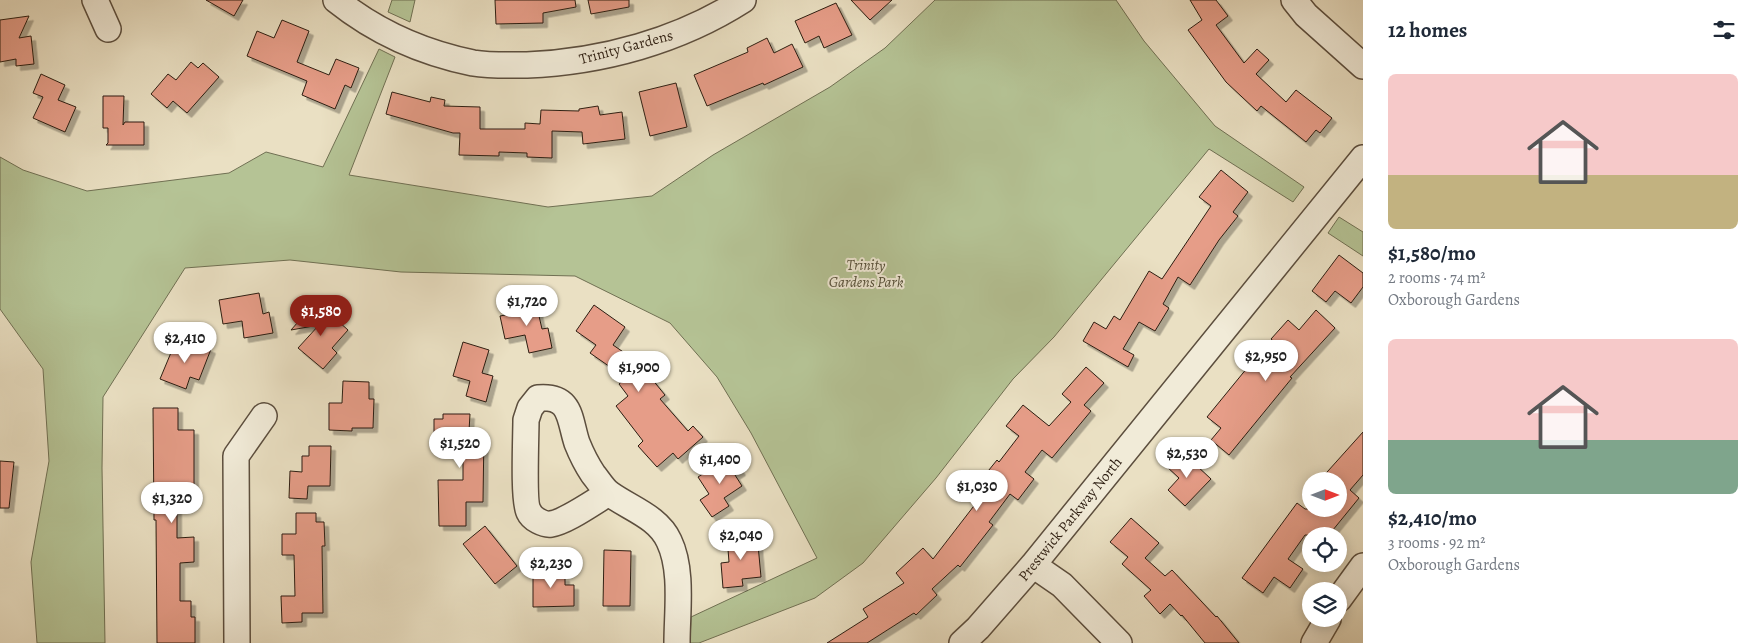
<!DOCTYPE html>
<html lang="en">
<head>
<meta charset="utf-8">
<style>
  :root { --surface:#fff; --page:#f2f2f3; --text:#1f2937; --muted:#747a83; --accent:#8f2418 }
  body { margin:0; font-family:Alegreya,serif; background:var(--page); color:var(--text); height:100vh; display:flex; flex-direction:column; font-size:19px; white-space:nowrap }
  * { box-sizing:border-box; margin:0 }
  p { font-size:16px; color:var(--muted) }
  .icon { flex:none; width:28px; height:28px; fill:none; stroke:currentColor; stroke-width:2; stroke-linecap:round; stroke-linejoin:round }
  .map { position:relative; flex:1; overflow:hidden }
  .drawer { display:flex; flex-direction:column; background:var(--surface); width:400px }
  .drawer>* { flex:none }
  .needle { width:32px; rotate:90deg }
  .buttons { position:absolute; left:1302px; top:472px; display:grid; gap:10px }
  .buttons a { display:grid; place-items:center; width:45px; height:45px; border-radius:50%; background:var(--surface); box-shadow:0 2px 12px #0003; font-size:25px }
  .price { position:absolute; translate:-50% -42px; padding:0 11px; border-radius:18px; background:#fff; color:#222; font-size:16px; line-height:32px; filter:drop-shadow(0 1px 2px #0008) }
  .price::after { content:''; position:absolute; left:50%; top:30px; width:15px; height:11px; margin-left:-8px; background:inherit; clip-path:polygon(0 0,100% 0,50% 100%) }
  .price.selected { background:var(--accent); color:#fff }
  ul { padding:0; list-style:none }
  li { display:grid; align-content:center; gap:10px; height:265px; padding:0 25px }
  li span { display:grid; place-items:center; height:155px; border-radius:8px; color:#555 }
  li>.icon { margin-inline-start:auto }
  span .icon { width:90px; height:90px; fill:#fffc; stroke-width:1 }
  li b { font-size:21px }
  h2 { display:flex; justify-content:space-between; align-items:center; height:60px; padding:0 25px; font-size:21px }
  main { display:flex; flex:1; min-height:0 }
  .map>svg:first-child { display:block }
</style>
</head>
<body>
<main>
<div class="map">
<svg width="1363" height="643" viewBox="0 0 1363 643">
  <defs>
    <filter id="shadow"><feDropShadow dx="4.5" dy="4.5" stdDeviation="0" flood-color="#0004"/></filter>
  </defs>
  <rect width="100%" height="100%" fill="#eae0c3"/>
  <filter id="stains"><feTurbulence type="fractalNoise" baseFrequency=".004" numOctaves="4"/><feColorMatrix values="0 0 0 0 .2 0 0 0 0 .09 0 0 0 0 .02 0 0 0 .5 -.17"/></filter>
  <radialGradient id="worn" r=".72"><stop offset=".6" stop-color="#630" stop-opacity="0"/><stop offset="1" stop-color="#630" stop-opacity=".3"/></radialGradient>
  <path fill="#b5c395" stroke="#707053" d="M 392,0 L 415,0 L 410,22 L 388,12 Z
    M 935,0 L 1116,0 L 1144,41 L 1215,126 L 1304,187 L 1293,202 L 1209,149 L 1054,337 L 1013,379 L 936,478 L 863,563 L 815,598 L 699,643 L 690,643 L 691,617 L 817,558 L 751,433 L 717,377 L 670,323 L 575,276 L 401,272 L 290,260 L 185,268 L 103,397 L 102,468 L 105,643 L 37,643 L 31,562 L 49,461 L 43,369 L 0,309 L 0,157 L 23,170 L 87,191 L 229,173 L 266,152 L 323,167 L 379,49 L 395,57 L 349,175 L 548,207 L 652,196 L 713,155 L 830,87 L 885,48 Z
    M 1339,217 L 1363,232 L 1363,256 L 1328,233 Z"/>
  <path fill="#e69d88" stroke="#2c1d11" filter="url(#shadow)" d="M 206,0 L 243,0 L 234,16 Z
    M 495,0 L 575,0 L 576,7 L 543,13 L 543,23 L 496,24 Z
    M 588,0 L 629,0 L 629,7 L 591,14 Z
    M 851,0 L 892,0 L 870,20 Z
    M 1190,0 L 1216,0 L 1228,16 L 1216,25 L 1244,63 L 1257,49 L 1269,60 L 1256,74 L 1286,102 L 1296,90 L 1332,118 L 1320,133 L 1316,130 L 1306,142 L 1261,106 L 1257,111 L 1226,82 L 1188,30 L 1202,20 Z
    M 836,3 L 852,35 L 824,48 L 819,36 L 805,43 L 795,21 Z
    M 29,16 L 19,38 L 31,36 L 34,64 L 16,66 L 16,59 L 0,62 L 0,20 Z
    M 282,20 L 309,31 L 297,62 L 329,75 L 336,59 L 359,68 L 351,88 L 345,85 L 335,109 L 302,95 L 307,81 L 247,56 L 257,31 L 274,38 Z
    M 767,38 L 774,53 L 792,44 L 803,67 L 764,85 L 763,83 L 707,106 L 694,75 L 748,52 L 747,48 Z
    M 191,62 L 198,68 L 203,63 L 219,77 L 187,113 L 173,101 L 167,108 L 151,94 L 168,74 L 176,80 Z
    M 41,74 L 65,85 L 58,100 L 76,107 L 65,132 L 33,118 L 43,97 L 33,93 Z
    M 676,83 L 687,127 L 650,136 L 639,92 Z
    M 392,92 L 430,102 L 431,97 L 445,100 L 444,106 L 480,107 L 480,129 L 525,129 L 525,123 L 540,124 L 541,110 L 579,111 L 579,109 L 598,106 L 600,115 L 622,112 L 625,139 L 583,144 L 582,132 L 552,131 L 552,158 L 527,157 L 527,153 L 499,152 L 499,156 L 459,155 L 460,133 L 453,133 L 386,114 Z
    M 103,96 L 124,96 L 123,125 L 125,122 L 144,122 L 144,145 L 106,145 L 108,143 L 108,128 L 103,128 Z
    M 1221,170 L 1248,192 L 1233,212 L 1238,216 L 1219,240 L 1190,285 L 1178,277 L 1163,304 L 1169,308 L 1155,331 L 1139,322 L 1123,349 L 1134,355 L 1128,367 L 1083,341 L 1094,322 L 1106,329 L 1114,316 L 1120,320 L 1149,271 L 1162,279 L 1211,206 L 1199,197 Z
    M 1339,255 L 1363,273 L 1363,287 L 1351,303 L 1335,291 L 1326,302 L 1312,291 Z
    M 259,293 L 263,314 L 269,312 L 273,333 L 244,338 L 242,321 L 223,324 L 219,300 Z
    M 536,303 L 542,329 L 548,328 L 552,348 L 529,353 L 525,335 L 505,339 L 500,316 L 511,314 L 510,308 Z
    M 594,305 L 625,327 L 613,345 L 638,362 L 665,395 L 660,399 L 688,431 L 693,426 L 703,437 L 678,459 L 673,453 L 657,467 L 638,446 L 643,441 L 616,406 L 628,396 L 619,384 L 626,378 L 590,353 L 596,345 L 576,331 Z
    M 312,306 L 325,318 L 329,313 L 348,330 L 332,348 L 337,353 L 323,369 L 298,348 L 319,325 L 291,330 Z
    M 1316,310 L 1335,328 L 1290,377 L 1292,378 L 1229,455 L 1211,440 L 1221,428 L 1207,417 L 1252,362 L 1266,373 L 1285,351 L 1271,339 L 1288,320 L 1299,330 Z
    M 193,342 L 211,349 L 199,380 L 190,377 L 186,389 L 160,379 L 175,343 L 190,349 Z
    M 463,342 L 489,350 L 482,373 L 493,376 L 486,402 L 466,396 L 470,381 L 453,376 Z
    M 1086,367 L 1104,383 L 1084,405 L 1091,411 L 1052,458 L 1042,450 L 1025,472 L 1034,479 L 1018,500 L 1010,494 L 989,522 L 993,525 L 960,567 L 958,565 L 932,589 L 937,595 L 916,615 L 914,613 L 867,643 L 827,643 L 868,617 L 863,609 L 904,583 L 896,573 L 923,548 L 933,559 L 980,498 L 972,491 L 997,460 L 999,462 L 1019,436 L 1006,426 L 1023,405 L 1049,426 L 1071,402 L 1062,394 Z
    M 343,381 L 369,382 L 369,399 L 374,399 L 373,428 L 352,428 L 352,431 L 329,430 L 329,403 L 342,403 Z
    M 153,408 L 178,408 L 178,430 L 194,430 L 194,500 L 177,500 L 177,538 L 194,537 L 194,562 L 180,563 L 180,601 L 191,601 L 191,617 L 195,617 L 195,643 L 157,643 L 156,520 L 154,520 Z
    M 443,414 L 470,414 L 469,431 L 484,431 L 483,502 L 466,502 L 466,526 L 439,526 L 438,480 L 463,480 L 463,450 L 443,449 L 443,436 L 434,435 L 434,419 L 443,419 Z
    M 1363,432 L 1363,475 L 1350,490 L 1359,498 L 1328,536 L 1305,535 L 1288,559 L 1303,569 L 1290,588 L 1274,577 L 1263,593 L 1242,578 L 1297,503 L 1305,509 L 1339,509 L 1339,481 L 1319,481 Z
    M 309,446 L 331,446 L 330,486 L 308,486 L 307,499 L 289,498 L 290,471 L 302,472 L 302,456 L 309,456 Z
    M 1181,451 L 1211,479 L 1185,506 L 1168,490 L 1179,478 L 1166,466 Z
    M 731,456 L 741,471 L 735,475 L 742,486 L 724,498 L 729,506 L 712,517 L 700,500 L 709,494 L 698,477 Z
    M 0,461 L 14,462 L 9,508 L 0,508 Z
    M 296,513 L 316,513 L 316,522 L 324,522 L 325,546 L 322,546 L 323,613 L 302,613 L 302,622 L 282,623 L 281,596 L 295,596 L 294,555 L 282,555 L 282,534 L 296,534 Z
    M 1131,518 L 1159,543 L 1145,558 L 1165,576 L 1172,570 L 1216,617 L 1217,616 L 1239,643 L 1205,643 L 1182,615 L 1181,616 L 1170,604 L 1160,614 L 1144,596 L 1151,590 L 1122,564 L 1128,557 L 1110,542 Z
    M 485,526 L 517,566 L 495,584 L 463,544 Z
    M 757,534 L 761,577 L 742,579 L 743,586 L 723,588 L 721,563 L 729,562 L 727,537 Z
    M 604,550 L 631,551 L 630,606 L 603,606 Z
    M 559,568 L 559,577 L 565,577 L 565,585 L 574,585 L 574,606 L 533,607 L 533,569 Z"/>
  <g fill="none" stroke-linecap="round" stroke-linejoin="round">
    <defs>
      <path id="minor" d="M 95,0 L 108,29
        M 336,0 C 376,32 424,53 473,63 C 491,66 509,65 527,65 C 602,62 679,41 743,0
        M 1294,0 L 1306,15 L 1363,66
        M 609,493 C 595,501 566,522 551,524 C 544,525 532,519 529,512 C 523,503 526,435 526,420 L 530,408 L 538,398 C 572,395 569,419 577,443 C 581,453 587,465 593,474 C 598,480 604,490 610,494 C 631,509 658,517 669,541 C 683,570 677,611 677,643
        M 1033,565 L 1062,585 L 1119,643
        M 1339,599 L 1363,566
        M 237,643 L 236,456 L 264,416
        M 962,643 L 978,628 L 1033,565 L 1363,158
        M 1314,643 L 1328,619"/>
    </defs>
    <use href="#minor" stroke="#5c4e3e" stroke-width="28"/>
    <use href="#minor" stroke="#f1ebd8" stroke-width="25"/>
  </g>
  <g text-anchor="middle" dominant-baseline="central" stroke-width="4" stroke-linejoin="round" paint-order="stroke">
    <g font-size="15" fill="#2c1d11" stroke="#f1ebd8">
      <text transform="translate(626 47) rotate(-15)">Trinity Gardens</text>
      <text transform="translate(1070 519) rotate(-51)">Prestwick Parkway North</text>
    </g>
    <g font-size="15" font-style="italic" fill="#554f39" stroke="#f1ebd8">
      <text x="866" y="265">Trinity<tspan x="866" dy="17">Gardens Park</tspan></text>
    </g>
  </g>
  <rect width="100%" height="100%" filter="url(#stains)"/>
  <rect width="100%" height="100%" fill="url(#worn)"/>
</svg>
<div class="buttons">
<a><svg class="needle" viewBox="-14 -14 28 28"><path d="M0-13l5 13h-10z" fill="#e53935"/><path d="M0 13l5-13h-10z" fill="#747a83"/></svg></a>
<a><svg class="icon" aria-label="locate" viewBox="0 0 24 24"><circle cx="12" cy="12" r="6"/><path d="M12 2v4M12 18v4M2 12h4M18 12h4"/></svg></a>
<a><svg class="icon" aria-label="layers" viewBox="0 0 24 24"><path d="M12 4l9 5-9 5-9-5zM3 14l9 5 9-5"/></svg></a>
</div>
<b class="price" style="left:527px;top:327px">$1,720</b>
<b class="price selected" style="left:321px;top:337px">$1,580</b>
<b class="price" style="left:185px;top:364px">$2,410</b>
<b class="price" style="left:1266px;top:382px">$2,950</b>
<b class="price" style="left:639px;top:393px">$1,900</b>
<b class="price" style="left:460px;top:469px">$1,520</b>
<b class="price" style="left:1187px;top:479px">$2,530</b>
<b class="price" style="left:720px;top:485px">$1,400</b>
<b class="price" style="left:977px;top:512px">$1,030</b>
<b class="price" style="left:172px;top:524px">$1,320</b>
<b class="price" style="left:741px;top:561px">$2,040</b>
<b class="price" style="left:551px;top:589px">$2,230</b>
</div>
<section class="drawer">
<h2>12 homes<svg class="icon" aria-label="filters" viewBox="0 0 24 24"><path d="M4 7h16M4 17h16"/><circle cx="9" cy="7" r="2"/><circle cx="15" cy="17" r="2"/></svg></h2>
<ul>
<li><span style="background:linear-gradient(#f6c9c9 65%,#c2b280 0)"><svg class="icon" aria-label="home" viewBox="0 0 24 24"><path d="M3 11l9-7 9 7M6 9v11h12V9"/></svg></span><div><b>$1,580/mo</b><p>2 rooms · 74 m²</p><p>Oxborough Gardens</p></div></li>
<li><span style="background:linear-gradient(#f6c9c9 65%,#7fa58c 0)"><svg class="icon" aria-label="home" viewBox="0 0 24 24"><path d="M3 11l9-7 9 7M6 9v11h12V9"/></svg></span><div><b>$2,410/mo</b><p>3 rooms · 92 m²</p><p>Oxborough Gardens</p></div></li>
</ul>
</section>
</main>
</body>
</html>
